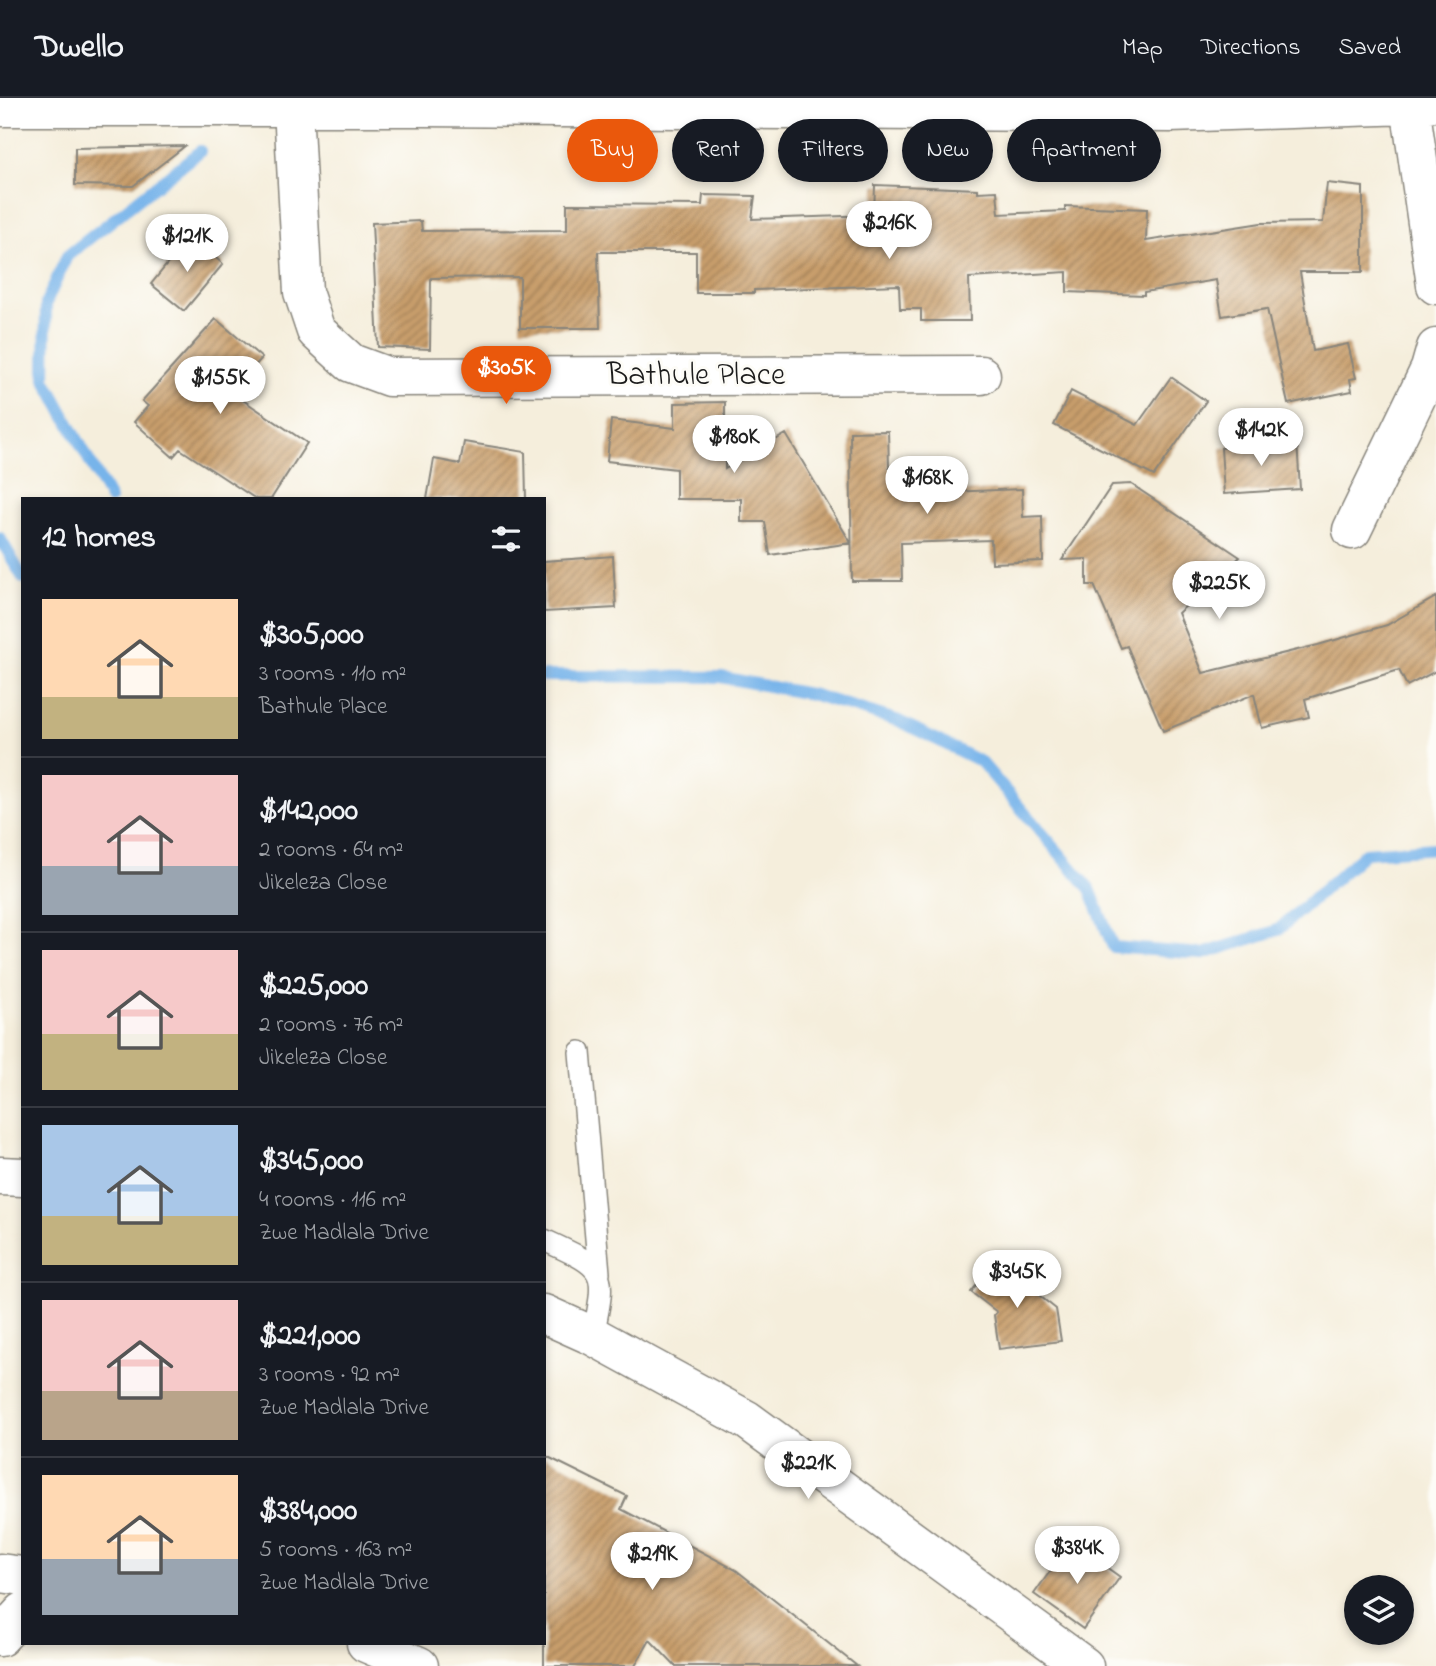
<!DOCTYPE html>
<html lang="en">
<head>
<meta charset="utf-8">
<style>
  :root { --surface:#171b24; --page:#242831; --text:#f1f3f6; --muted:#9ea1a6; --line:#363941; --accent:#ea580c }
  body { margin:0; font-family:"Indie Flower",sans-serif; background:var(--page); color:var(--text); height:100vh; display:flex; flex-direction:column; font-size:26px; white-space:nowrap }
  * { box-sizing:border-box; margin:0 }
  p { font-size:23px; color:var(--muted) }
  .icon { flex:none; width:38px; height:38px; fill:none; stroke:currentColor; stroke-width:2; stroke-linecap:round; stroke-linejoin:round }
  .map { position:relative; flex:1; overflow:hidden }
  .drawer { position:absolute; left:21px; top:399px; width:525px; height:1148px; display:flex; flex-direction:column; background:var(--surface); border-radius:0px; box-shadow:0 4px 10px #0003 }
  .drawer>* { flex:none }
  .top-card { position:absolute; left:567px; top:21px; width:665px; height:63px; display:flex; gap:14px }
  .controls { position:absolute; left:1344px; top:1477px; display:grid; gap:14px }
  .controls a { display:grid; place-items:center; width:70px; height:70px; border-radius:50%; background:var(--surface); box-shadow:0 4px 10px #0003; font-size:35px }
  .price { position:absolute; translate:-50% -60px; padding:0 16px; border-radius:24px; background:#fff; color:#222; font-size:23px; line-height:46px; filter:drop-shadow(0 2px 4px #0008) }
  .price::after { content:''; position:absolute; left:50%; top:42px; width:21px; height:16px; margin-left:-10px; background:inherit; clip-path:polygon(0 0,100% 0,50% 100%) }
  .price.active { background:var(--accent); color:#fff }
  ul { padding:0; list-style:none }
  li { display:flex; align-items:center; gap:21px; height:175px; padding:0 21px }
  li+li { border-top:2px solid var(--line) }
  li span { display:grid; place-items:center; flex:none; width:196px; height:140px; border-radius:0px; color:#555 }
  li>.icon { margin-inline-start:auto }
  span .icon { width:84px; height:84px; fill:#fffc; stroke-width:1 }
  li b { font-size:30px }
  h2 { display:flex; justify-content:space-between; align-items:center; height:84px; padding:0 21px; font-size:30px }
  .tag { padding:0 24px; border-radius:32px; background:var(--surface); box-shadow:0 4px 10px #0003; font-size:24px; line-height:63px }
  .tag.active { background:var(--accent); color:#fff }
  header { display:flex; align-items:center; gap:42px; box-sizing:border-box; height:98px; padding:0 35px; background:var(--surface); border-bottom:2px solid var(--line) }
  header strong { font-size:33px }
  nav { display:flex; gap:38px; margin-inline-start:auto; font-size:24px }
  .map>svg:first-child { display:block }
</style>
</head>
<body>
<header>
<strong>Dwello</strong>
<nav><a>Map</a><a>Directions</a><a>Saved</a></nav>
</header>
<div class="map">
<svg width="1436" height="1568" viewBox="0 0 1436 1568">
  <defs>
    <pattern id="building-hatch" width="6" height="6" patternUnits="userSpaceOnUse" patternTransform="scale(1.75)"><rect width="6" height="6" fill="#c89e6c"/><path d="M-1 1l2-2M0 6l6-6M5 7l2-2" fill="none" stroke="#a28058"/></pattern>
  </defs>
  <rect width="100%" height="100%" fill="#fdfcf7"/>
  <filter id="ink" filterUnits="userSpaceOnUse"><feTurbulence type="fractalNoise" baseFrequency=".0143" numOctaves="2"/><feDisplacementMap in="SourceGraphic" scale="14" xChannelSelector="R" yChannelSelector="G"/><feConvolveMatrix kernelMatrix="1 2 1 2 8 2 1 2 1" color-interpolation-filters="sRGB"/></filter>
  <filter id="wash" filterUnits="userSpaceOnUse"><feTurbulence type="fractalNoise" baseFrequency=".00686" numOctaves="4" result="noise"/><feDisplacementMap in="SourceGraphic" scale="28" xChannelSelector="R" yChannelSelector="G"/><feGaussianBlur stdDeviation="1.57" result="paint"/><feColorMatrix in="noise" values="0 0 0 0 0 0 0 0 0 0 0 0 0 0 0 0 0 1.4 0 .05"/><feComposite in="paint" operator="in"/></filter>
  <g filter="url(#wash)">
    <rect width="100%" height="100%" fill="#f5eedc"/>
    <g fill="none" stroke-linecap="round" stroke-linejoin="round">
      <path stroke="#77b4ea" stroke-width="12" d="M 110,401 L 45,281 L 46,205 L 67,158 L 200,53
        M 0,440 L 23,480
        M 544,578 L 721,579 L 814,597 L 899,623 L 981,664 L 1090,791 L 1113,849 L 1203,856 L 1278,832 L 1365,755 L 1436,750"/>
    </g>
    <g id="blocks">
      <path fill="url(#building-hatch)" d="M 185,48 L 133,88 L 75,87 L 75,50 Z
        M 1327,85 L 1363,89 L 1363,174 L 1300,174 L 1313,253 L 1348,246 L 1356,280 L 1350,281 L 1352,293 L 1288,306 L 1267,211 L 1222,218 L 1216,182 L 1144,194 L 1144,197 L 1067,194 L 1067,174 L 969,180 L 970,223 L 921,223 L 921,211 L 900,211 L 899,187 L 754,192 L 754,195 L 696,195 L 696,154 L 598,154 L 600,230 L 520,230 L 520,179 L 431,180 L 430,251 L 378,249 L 372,125 L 421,123 L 422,133 L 567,132 L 567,106 L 702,107 L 703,97 L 755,98 L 752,121 L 874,117 L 875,87 L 978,91 L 978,94 L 997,93 L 999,116 L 1065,113 L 1065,108 L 1147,111 L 1146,143 L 1261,125 L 1323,124 Z
        M 190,138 L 223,166 L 184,213 L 151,186 Z
        M 216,221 L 262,260 L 231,294 L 307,345 L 271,401 L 256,401 L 180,351 L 173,359 L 134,324 L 148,308 L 142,303 Z
        M 1171,279 L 1206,303 L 1154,378 L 1054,327 L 1071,293 L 1137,327 Z
        M 725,304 L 725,371 L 786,336 L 851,445 L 770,457 L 765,424 L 741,424 L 741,401 L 676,401 L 676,371 L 607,363 L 611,322 L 675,330 L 675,305 Z
        M 888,333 L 889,370 L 901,370 L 901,396 L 1022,391 L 1023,419 L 1042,418 L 1043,463 L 992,465 L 991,442 L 901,445 L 902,483 L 852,483 L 850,334 Z
        M 1297,343 L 1300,391 L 1224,396 L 1221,350 Z
        M 464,344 L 525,354 L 526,401 L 427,401 L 434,361 L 460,366 Z
        M 1131,386 L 1240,459 L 1178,515 L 1203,575 L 1318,547 L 1387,527 L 1436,499 L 1436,573 L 1407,588 L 1399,572 L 1305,601 L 1309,619 L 1262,630 L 1254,596 L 1163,633 L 1127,548 L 1121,550 L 1094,487 L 1087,487 L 1087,461 L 1062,462 L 1112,387 Z
        M 613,458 L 616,510 L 544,514 L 544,463 Z
        M 996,1163 L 1056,1211 L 1061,1243 L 999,1251 L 994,1217 L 997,1214 L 971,1194 Z
        M 544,1357 L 627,1398 L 621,1411 L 736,1472 L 857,1568 L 675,1568 L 650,1542 L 635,1568 L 544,1568 Z
        M 1071,1444 L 1120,1479 L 1083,1531 L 1034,1496 Z"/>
    </g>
  </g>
  <g filter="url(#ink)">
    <use href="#blocks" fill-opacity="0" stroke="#88857c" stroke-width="2"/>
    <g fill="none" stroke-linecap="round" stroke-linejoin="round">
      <defs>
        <path id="service" d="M 580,954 L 599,1175
          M 544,1142 C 607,1171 607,1170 593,1238"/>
        <path id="minor" d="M 1410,7 L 1436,187
          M 0,9 L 424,9 L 1170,15 L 1410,7 L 1436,4
          M 293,10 L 303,194 L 316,233 L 351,265 L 389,279 L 981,277
          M 1352,432 L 1430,271 L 1436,250
          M 0,1475 L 23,1478
          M 0,1539 L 23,1514
          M 366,1545 L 419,1568"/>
        <path id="tertiary" d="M 0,1078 L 23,1079
          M 544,1216 L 593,1238 L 747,1322 L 1084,1568"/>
      </defs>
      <use href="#service" stroke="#88857c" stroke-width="24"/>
      <use href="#minor" stroke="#88857c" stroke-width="41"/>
      <use href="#tertiary" stroke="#88857c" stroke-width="41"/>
      <use href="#service" stroke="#fff" stroke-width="21"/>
      <use href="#minor" stroke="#fff" stroke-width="38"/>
      <use href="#tertiary" stroke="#fff" stroke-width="38"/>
    </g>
  </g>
  <g text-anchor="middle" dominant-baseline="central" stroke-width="6" stroke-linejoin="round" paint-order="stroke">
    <g font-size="32" fill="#1c1c1c" stroke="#fdfcf7">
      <text x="696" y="278">Bathule Place</text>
    </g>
  </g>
</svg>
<div class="controls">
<a><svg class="icon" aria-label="layers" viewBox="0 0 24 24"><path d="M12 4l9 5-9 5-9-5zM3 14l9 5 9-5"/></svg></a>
</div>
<b class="price" style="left:889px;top:163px">$216K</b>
<b class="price" style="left:187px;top:176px">$121K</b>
<b class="price active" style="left:506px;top:308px">$305K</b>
<b class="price" style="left:220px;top:318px">$155K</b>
<b class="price" style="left:1261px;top:370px">$142K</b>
<b class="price" style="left:734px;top:377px">$180K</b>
<b class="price" style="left:927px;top:418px">$168K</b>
<b class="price" style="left:1219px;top:523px">$225K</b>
<b class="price" style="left:1017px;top:1212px">$345K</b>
<b class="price" style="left:808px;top:1403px">$221K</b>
<b class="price" style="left:1077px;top:1488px">$384K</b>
<b class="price" style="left:652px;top:1494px">$219K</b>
<div class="top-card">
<a class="tag active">Buy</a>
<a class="tag">Rent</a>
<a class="tag">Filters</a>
<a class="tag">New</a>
<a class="tag">Apartment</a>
</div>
<section class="drawer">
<h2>12 homes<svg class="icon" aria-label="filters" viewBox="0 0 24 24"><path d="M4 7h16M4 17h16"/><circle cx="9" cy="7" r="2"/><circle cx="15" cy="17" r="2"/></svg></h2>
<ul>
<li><span style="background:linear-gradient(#ffd9b3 70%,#c2b280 0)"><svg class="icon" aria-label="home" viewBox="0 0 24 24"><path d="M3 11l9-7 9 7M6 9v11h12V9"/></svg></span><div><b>$305,000</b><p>3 rooms · 110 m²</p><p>Bathule Place</p></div></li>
<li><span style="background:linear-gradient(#f6c9c9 65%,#9aa5b1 0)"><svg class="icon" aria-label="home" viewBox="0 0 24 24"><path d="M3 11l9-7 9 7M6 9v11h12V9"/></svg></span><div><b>$142,000</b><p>2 rooms · 64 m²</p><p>Jikeleza Close</p></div></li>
<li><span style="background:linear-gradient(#f6c9c9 60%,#c2b280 0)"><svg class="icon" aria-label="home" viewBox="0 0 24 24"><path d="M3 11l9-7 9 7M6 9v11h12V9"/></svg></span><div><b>$225,000</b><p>2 rooms · 76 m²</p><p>Jikeleza Close</p></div></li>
<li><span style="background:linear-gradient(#a9c7e8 65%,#c2b280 0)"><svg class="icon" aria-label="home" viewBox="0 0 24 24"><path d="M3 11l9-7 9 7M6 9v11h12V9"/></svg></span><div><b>$345,000</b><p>4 rooms · 116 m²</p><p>Zwe Madlala Drive</p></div></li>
<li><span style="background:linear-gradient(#f6c9c9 65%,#b9a48a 0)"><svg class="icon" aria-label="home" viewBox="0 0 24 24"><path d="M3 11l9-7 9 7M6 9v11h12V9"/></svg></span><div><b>$221,000</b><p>3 rooms · 92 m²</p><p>Zwe Madlala Drive</p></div></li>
<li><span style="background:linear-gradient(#ffd9b3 60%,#9aa5b1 0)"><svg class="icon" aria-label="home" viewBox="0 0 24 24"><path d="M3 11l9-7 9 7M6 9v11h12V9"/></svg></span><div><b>$384,000</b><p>5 rooms · 163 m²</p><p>Zwe Madlala Drive</p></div></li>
</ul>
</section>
</div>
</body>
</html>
